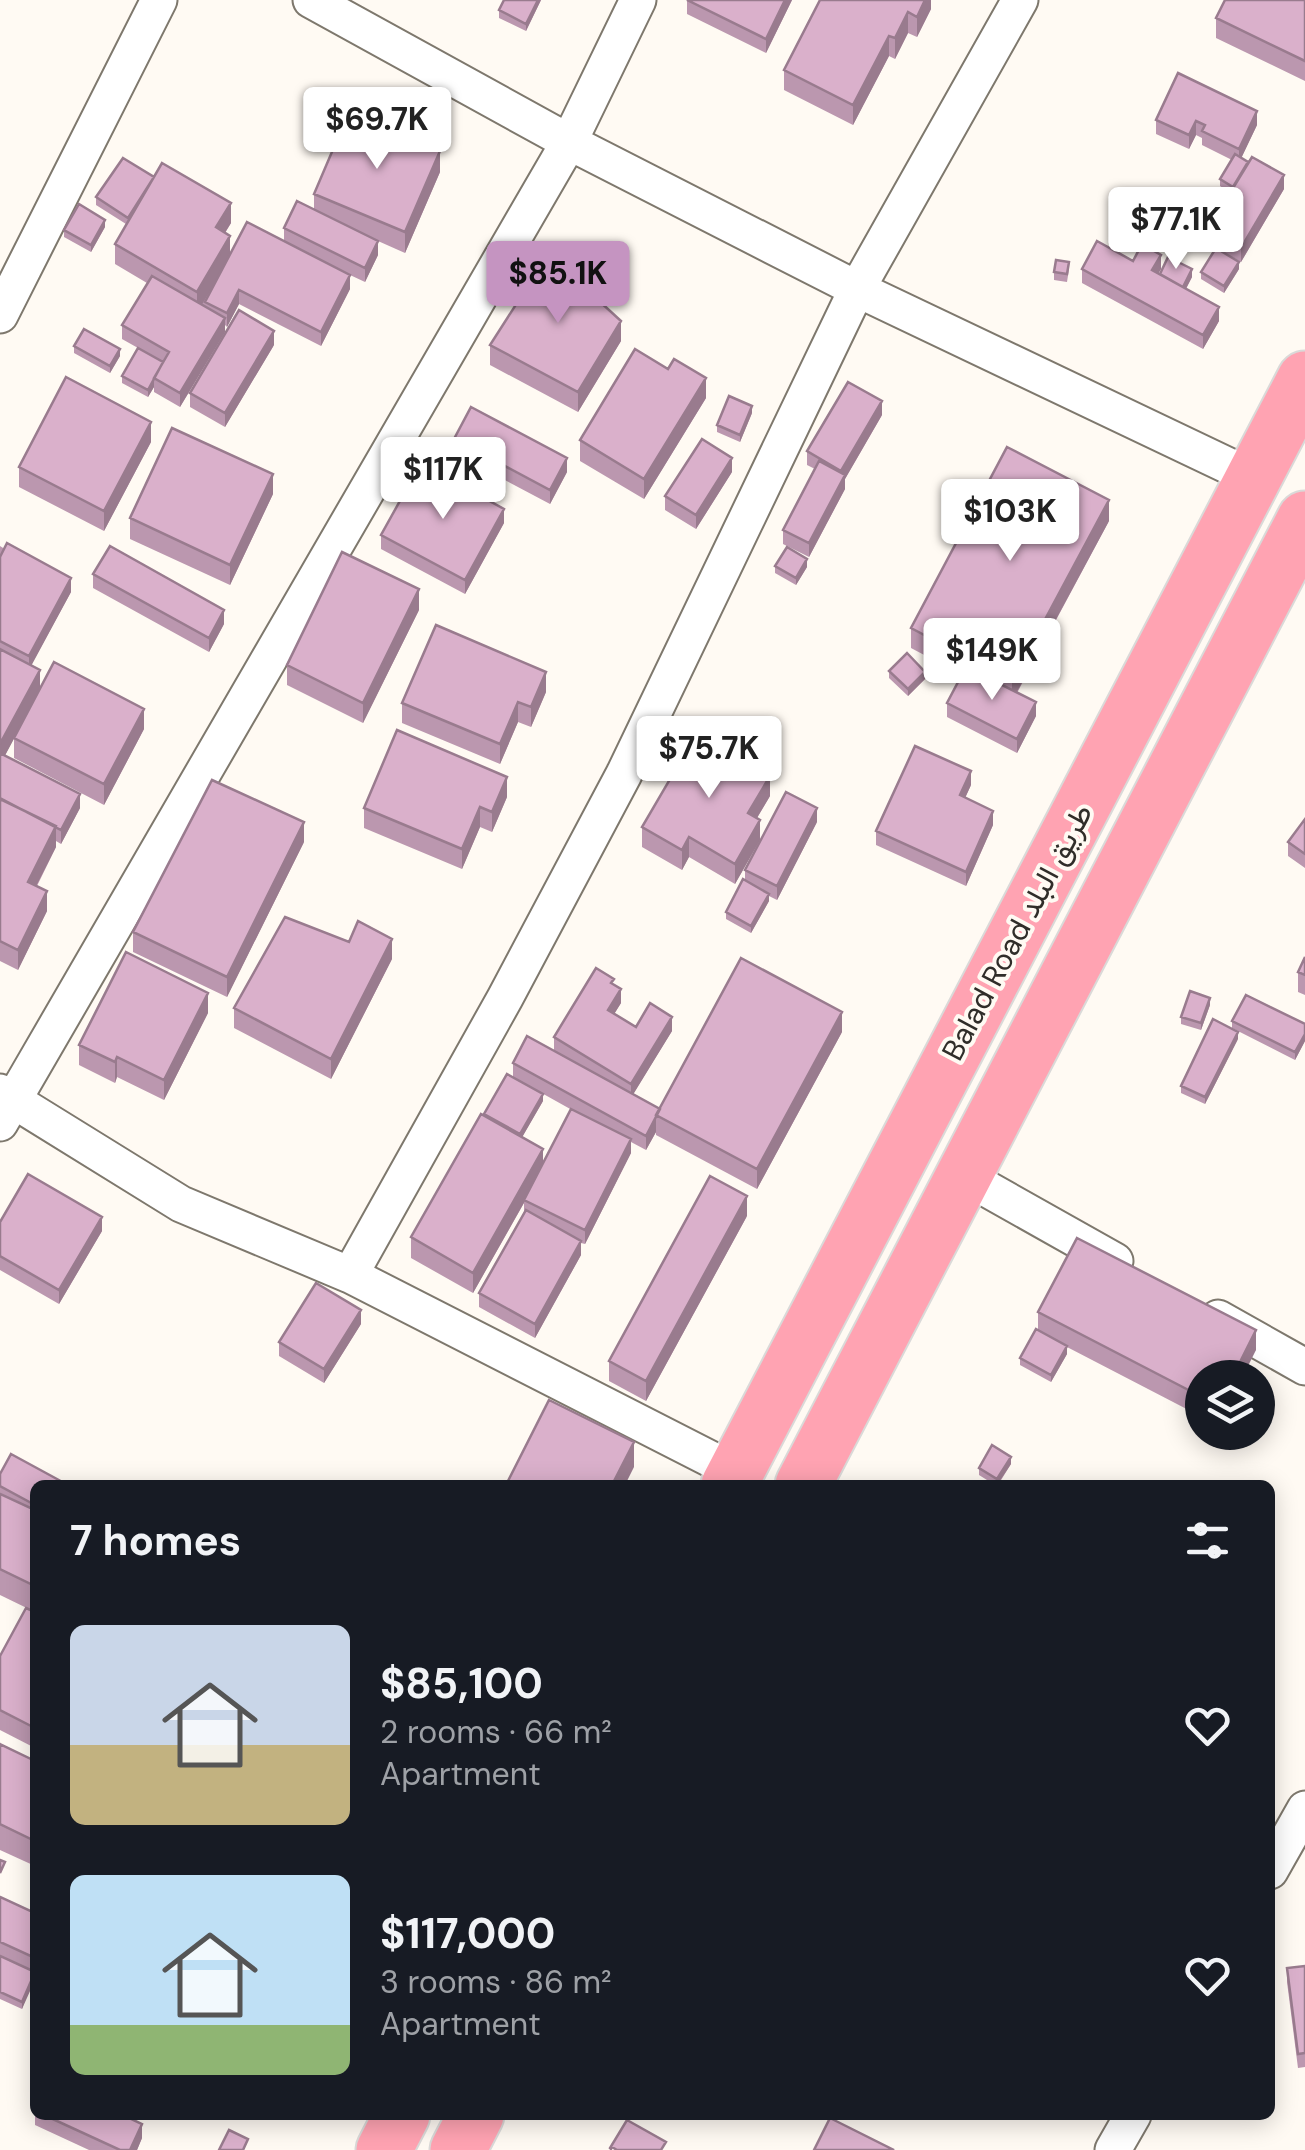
<!DOCTYPE html>
<html lang="en">
<head>
<meta charset="utf-8">
<style>
  :root { --surface:#171b24; --page:#20242c; --text:#f1f3f6; --muted:#9ea1a6; --accent:#c594c1 }
  body { margin:0; font-family:"DM Sans",Vazirmatn,sans-serif; background:var(--page); color:var(--text); height:100vh; display:flex; flex-direction:column; font-size:38px; white-space:nowrap }
  * { box-sizing:border-box; margin:0 }
  p { font-size:32px; color:var(--muted) }
  .icon { flex:none; width:55px; height:55px; fill:none; stroke:currentColor; stroke-width:2; stroke-linecap:round; stroke-linejoin:round }
  .map { position:relative; flex:1; overflow:hidden }
  .details { position:absolute; left:30px; top:1480px; width:1245px; height:640px; display:flex; flex-direction:column; background:var(--surface); border-radius:15px; box-shadow:0 5px 25px #0003 }
  .details>* { flex:none }
  .fabs { position:absolute; left:1185px; top:1360px; display:grid; gap:20px }
  .fabs a { display:grid; place-items:center; width:90px; height:90px; border-radius:50%; background:var(--surface); box-shadow:0 5px 25px #0003; font-size:50px }
  .price { position:absolute; translate:-50% -85px; padding:0 22px; border-radius:10px; background:#fff; color:#222; font-size:32px; line-height:65px; filter:drop-shadow(0 2px 5px #0008) }
  .price::after { content:''; position:absolute; left:50%; top:60px; width:30px; height:22px; margin-left:-15px; background:inherit; clip-path:polygon(0 0,100% 0,50% 100%) }
  .price.on { background:var(--accent); color:#111 }
  ul { padding:0; list-style:none }
  li { display:flex; align-items:center; gap:30px; height:250px; padding:0 40px }
  li span { display:grid; place-items:center; flex:none; width:280px; height:200px; border-radius:15px; color:#555 }
  li>.icon { margin-inline-start:auto }
  span .icon { width:120px; height:120px; fill:#fffc; stroke-width:1 }
  li b { font-size:42px }
  h2 { display:flex; justify-content:space-between; align-items:center; height:120px; padding:0 40px; font-size:42px }
  .map>svg:first-child { display:block }
</style>
</head>
<body>
<div class="map">
<svg width="1305" height="2150" viewBox="0 0 1305 2150">
  <rect width="100%" height="100%" fill="#fffaf3"/>
  <g fill="none" stroke-linecap="round" stroke-linejoin="round">
    <defs>
      <path id="minor" d="M 311,0 L 569,142 L 857,289 L 1254,478
        M 0,315 L 159,0
        M 0,1092 L 181,1204 L 350,1275 L 736,1472
        M 0,1123 L 569,142 L 638,0
        M 964,1176 L 1115,1261
        M 350,1275 L 505,998 L 624,774 L 857,289 L 1020,0
        M 1218,1318 L 1305,1367
        M 1270,1871 L 1305,1809
        M 1113,2150 L 1133,2115"/>
      <path id="trunk" d="M 729,1485 L 1305,379
        M 803,1485 L 1305,519
        M 384,2150 L 402,2115
        M 458,2150 L 476,2115"/>
    </defs>
    <use href="#minor" stroke="#7e786d" stroke-width="39"/>
    <use href="#trunk" stroke="#dad9d8" stroke-width="59"/>
    <use href="#minor" stroke="#fff" stroke-width="35"/>
    <use href="#trunk" stroke="#ffa3b2" stroke-width="55"/>
  </g>
  <path fill="#bb97af" d="M 541,0 L 526,31 L 499,18 L 499,10 Z
    M 687,0 L 792,0 L 766,53 L 687,14 Z
    M 931,0 L 931,9 L 917,37 L 908,33 L 895,59 L 889,56 L 853,125 L 784,90 L 784,70 Z
    M 1305,0 L 1305,81 L 1216,38 L 1216,18 Z
    M 1156,120 L 1257,125 L 1241,158 L 1284,189 L 1241,262 L 1208,243 L 1208,229 L 1230,193 L 1220,186 L 1220,179 L 1232,160 L 1202,145 L 1202,138 L 1196,135 L 1189,149 L 1156,134 Z
    M 440,172 L 405,253 L 378,241 L 378,255 L 365,282 L 350,275 L 350,289 L 321,346 L 239,304 L 227,327 L 225,325 L 225,332 L 180,407 L 154,392 L 154,387 L 148,397 L 122,383 L 122,376 L 138,348 L 122,339 L 122,325 L 147,283 L 115,264 L 115,244 L 126,224 L 96,205 L 96,197 L 154,178 L 231,223 L 225,233 L 230,254 L 284,241 L 284,228 L 314,209 L 314,194 Z
    M 105,227 L 91,252 L 64,237 L 64,230 Z
    M 1069,269 L 1067,282 L 1054,280 L 1054,272 Z
    M 1082,269 L 1161,269 L 1158,274 L 1192,277 L 1186,289 L 1219,321 L 1203,349 L 1082,283 Z
    M 1239,269 L 1224,293 L 1201,279 L 1201,272 Z
    M 597,299 L 621,341 L 578,412 L 490,365 L 490,345 Z
    M 274,345 L 225,427 L 190,407 L 190,393 Z
    M 74,346 L 120,356 L 110,373 L 74,353 Z
    M 668,369 L 706,398 L 644,499 L 580,461 L 580,440 Z
    M 752,413 L 740,442 L 717,432 L 717,425 Z
    M 882,415 L 845,479 L 845,489 L 809,557 L 783,544 L 783,530 L 815,469 L 807,465 L 807,451 Z
    M 454,439 L 567,472 L 550,504 L 454,453 Z
    M 151,442 L 104,531 L 19,487 L 19,467 Z
    M 732,472 L 696,529 L 665,510 L 665,496 Z
    M 273,494 L 230,585 L 130,539 L 130,518 Z
    M 1109,521 L 1017,693 L 1036,716 L 1017,753 L 947,717 L 947,703 L 962,675 L 911,648 L 911,628 Z
    M 504,523 L 465,594 L 381,549 L 381,535 Z
    M 0,546 L 71,592 L 31,665 L 40,690 L 144,729 L 104,805 L 14,758 L 14,738 L 5,755 L 80,808 L 61,844 L 56,841 L 56,847 L 37,886 L 47,911 L 18,970 L 0,961 Z
    M 775,566 L 807,567 L 796,585 L 775,573 Z
    M 93,574 L 224,624 L 209,652 L 93,588 Z
    M 419,610 L 363,723 L 287,685 L 287,665 Z
    M 889,671 L 925,679 L 908,696 L 889,678 Z
    M 546,692 L 531,727 L 518,722 L 500,764 L 402,723 L 402,703 Z
    M 971,785 L 965,798 L 993,825 L 966,886 L 876,845 L 876,831 Z
    M 770,796 L 757,818 L 760,840 L 735,884 L 689,857 L 682,870 L 642,847 L 642,827 Z
    M 507,797 L 492,832 L 480,827 L 462,869 L 364,828 L 364,808 Z
    M 1305,819 L 1305,868 L 1288,856 L 1288,842 Z
    M 817,822 L 777,900 L 769,896 L 769,901 L 751,933 L 726,919 L 726,912 L 745,880 L 745,870 Z
    M 304,842 L 227,997 L 133,952 L 133,932 Z
    M 1305,957 L 1305,995 L 1298,992 L 1298,972 Z
    M 392,959 L 331,1079 L 234,1028 L 234,1008 Z
    M 614,984 L 621,1003 L 614,1014 L 636,1027 L 672,1031 L 633,1094 L 660,1109 L 842,1032 L 757,1189 L 656,1135 L 656,1132 L 646,1150 L 631,1142 L 631,1153 L 585,1244 L 581,1243 L 581,1255 L 535,1338 L 479,1307 L 479,1293 L 524,1212 L 524,1203 L 473,1293 L 411,1258 L 411,1237 L 484,1115 L 543,1101 L 522,1137 L 543,1163 L 572,1110 L 513,1077 L 513,1063 L 554,1050 L 554,1037 Z
    M 1210,1005 L 1201,1030 L 1181,1024 L 1181,1017 Z
    M 208,1013 L 164,1100 L 117,1077 L 115,1083 L 79,1065 L 79,1045 Z
    M 1232,1021 L 1305,1024 L 1305,1041 L 1295,1060 L 1232,1028 Z
    M 1238,1039 L 1205,1104 L 1181,1093 L 1181,1086 Z
    M 747,1216 L 646,1401 L 609,1381 L 609,1361 Z
    M 0,1222 L 102,1231 L 59,1304 L 0,1270 Z
    M 1038,1312 L 1256,1350 L 1202,1378 L 1202,1417 L 1067,1347 L 1067,1354 L 1051,1382 L 1020,1365 L 1020,1358 L 1038,1330 Z
    M 361,1324 L 324,1383 L 279,1356 L 279,1342 Z
    M 1011,1464 L 998,1485 L 995,1485 L 979,1475 L 979,1468 Z
    M 0,1474 L 35,1485 L 35,1612 L 0,1595 Z
    M 35,1612 L 35,1748 L 0,1730 L 0,1656 Z
    M 0,1744 L 35,1761 L 35,1866 L 0,1850 Z
    M 0,1897 L 35,1913 L 35,1972 L 22,2009 L 0,1999 Z
    M 1305,1966 L 1305,2067 L 1298,2068 L 1287,1982 L 1287,1968 Z
    M 35,2111 L 35,2115 L 123,2115 L 142,2138 L 137,2150 L 89,2150 L 35,2125 Z"/>
  <path fill="#997b8e" d="M 538,0 L 541,0 L 526,31 L 526,24 Z
    M 785,0 L 792,0 L 766,53 L 766,39 Z
    M 925,0 L 931,0 L 931,9 L 917,37 L 917,17 Z
    M 908,12 L 908,33 L 895,59 L 895,38 Z
    M 889,36 L 889,56 L 853,125 L 853,105 Z
    M 1257,111 L 1257,125 L 1239,163 L 1239,149 Z
    M 1196,121 L 1196,135 L 1189,149 L 1189,135 Z
    M 440,151 L 440,172 L 405,253 L 405,232 Z
    M 1284,175 L 1284,189 L 1241,262 L 1241,248 Z
    M 231,203 L 231,223 L 216,247 L 216,227 Z
    M 105,220 L 105,227 L 91,252 L 91,245 Z
    M 230,236 L 230,257 L 197,313 L 197,292 Z
    M 378,241 L 378,255 L 365,282 L 365,268 Z
    M 1161,255 L 1161,269 L 1152,284 L 1152,270 Z
    M 1239,262 L 1239,269 L 1224,293 L 1224,286 Z
    M 1192,269 L 1192,277 L 1181,298 L 1181,291 Z
    M 350,275 L 350,289 L 321,346 L 321,332 Z
    M 239,290 L 239,304 L 227,327 L 227,313 Z
    M 1219,307 L 1219,321 L 1203,349 L 1203,335 Z
    M 225,318 L 225,332 L 180,407 L 180,393 Z
    M 621,321 L 621,341 L 578,412 L 578,392 Z
    M 274,331 L 274,345 L 225,427 L 225,413 Z
    M 120,349 L 120,356 L 110,373 L 110,366 Z
    M 706,378 L 706,398 L 644,499 L 644,479 Z
    M 154,380 L 154,387 L 148,397 L 148,390 Z
    M 882,401 L 882,415 L 845,479 L 845,489 L 809,557 L 809,543 L 841,482 L 841,471 Z
    M 752,406 L 752,413 L 740,442 L 740,435 Z
    M 151,422 L 151,442 L 104,531 L 104,511 Z
    M 567,458 L 567,472 L 550,504 L 550,490 Z
    M 732,458 L 732,472 L 696,529 L 696,515 Z
    M 273,474 L 273,494 L 230,585 L 230,565 Z
    M 1109,500 L 1109,521 L 1012,701 L 1012,681 Z
    M 504,509 L 504,523 L 465,594 L 465,580 Z
    M 807,559 L 807,567 L 796,585 L 796,578 Z
    M 71,578 L 71,592 L 29,670 L 29,656 Z
    M 419,589 L 419,610 L 363,723 L 363,703 Z
    M 224,610 L 224,624 L 209,652 L 209,638 Z
    M 40,670 L 40,690 L 0,765 L 0,744 Z
    M 546,672 L 546,692 L 531,727 L 531,707 Z
    M 925,672 L 925,679 L 908,696 L 908,689 Z
    M 518,702 L 518,722 L 500,764 L 500,744 Z
    M 1036,702 L 1036,716 L 1017,753 L 1017,739 Z
    M 144,709 L 144,729 L 104,805 L 104,784 Z
    M 971,771 L 971,785 L 960,809 L 960,795 Z
    M 770,776 L 770,796 L 748,833 L 748,813 Z
    M 507,777 L 507,797 L 492,832 L 492,812 Z
    M 80,794 L 80,808 L 61,844 L 61,830 Z
    M 480,807 L 480,827 L 462,869 L 462,849 Z
    M 817,808 L 817,822 L 777,900 L 777,886 Z
    M 993,811 L 993,825 L 966,886 L 966,872 Z
    M 760,820 L 760,840 L 735,884 L 735,864 Z
    M 304,822 L 304,842 L 227,997 L 227,977 Z
    M 56,826 L 56,847 L 28,902 L 28,882 Z
    M 689,837 L 689,857 L 682,870 L 682,850 Z
    M 47,891 L 47,911 L 18,970 L 18,950 Z
    M 769,894 L 769,901 L 751,933 L 751,926 Z
    M 392,939 L 392,959 L 331,1079 L 331,1059 Z
    M 621,989 L 621,1003 L 608,1024 L 608,1010 Z
    M 208,993 L 208,1013 L 164,1100 L 164,1080 Z
    M 1210,998 L 1210,1005 L 1201,1030 L 1201,1023 Z
    M 842,1012 L 842,1032 L 757,1189 L 757,1169 Z
    M 672,1017 L 672,1031 L 631,1098 L 631,1084 Z
    M 1238,1032 L 1238,1039 L 1205,1104 L 1205,1097 Z
    M 1305,1034 L 1305,1041 L 1295,1060 L 1295,1052 Z
    M 117,1057 L 117,1077 L 115,1083 L 115,1062 Z
    M 543,1094 L 543,1101 L 520,1141 L 520,1134 Z
    M 656,1118 L 656,1132 L 646,1150 L 646,1136 Z
    M 631,1139 L 631,1153 L 585,1244 L 585,1230 Z
    M 543,1149 L 543,1169 L 473,1293 L 473,1273 Z
    M 747,1196 L 747,1216 L 646,1401 L 646,1381 Z
    M 102,1217 L 102,1231 L 59,1304 L 59,1290 Z
    M 581,1241 L 581,1255 L 535,1338 L 535,1324 Z
    M 361,1310 L 361,1324 L 324,1383 L 324,1369 Z
    M 1256,1330 L 1256,1350 L 1242,1378 L 1232,1378 Z
    M 1067,1346 L 1067,1354 L 1051,1382 L 1051,1375 Z
    M 634,1442 L 634,1467 L 625,1485 L 612,1485 Z
    M 1011,1457 L 1011,1464 L 997,1485 L 997,1479 Z
    M 35,1973 L 35,1980 L 22,2009 L 22,2002 Z
    M 142,2124 L 142,2138 L 137,2150 L 130,2150 Z"/>
  <path fill="#dab0cb" stroke="#997b8e" stroke-width="2.5" d="M 504,0 L 538,0 L 526,24 L 499,10 Z
    M 687,0 L 785,0 L 766,39 Z
    M 820,0 L 925,0 L 917,17 L 908,12 L 895,38 L 889,36 L 853,105 L 784,70 Z
    M 1225,0 L 1305,0 L 1305,61 L 1216,18 Z
    M 1178,73 L 1257,111 L 1239,149 L 1202,131 L 1205,125 L 1196,121 L 1189,135 L 1156,120 Z
    M 349,112 L 440,151 L 405,232 L 314,194 Z
    M 1235,154 L 1248,162 L 1233,187 L 1220,179 Z
    M 1252,157 L 1284,175 L 1241,248 L 1208,229 Z
    M 123,158 L 154,177 L 128,218 L 96,197 Z
    M 162,163 L 231,203 L 216,227 L 230,236 L 197,292 L 115,244 Z
    M 297,201 L 378,241 L 365,268 L 284,228 Z
    M 79,204 L 105,220 L 91,245 L 64,230 Z
    M 247,222 L 350,275 L 321,332 L 239,290 L 227,313 L 205,302 Z
    M 1097,241 L 1133,261 L 1142,244 L 1161,255 L 1152,270 L 1219,307 L 1203,335 L 1082,269 Z
    M 1216,248 L 1239,262 L 1224,286 L 1201,272 Z
    M 1168,257 L 1192,269 L 1183,287 L 1160,274 Z
    M 1056,260 L 1069,262 L 1067,274 L 1054,272 Z
    M 542,264 L 563,270 L 582,269 L 594,281 L 597,299 L 621,321 L 578,392 L 490,345 Z
    M 152,276 L 225,318 L 180,393 L 154,378 L 169,352 L 122,325 Z
    M 239,310 L 274,331 L 225,413 L 190,393 Z
    M 84,329 L 120,349 L 110,366 L 74,346 Z
    M 138,348 L 163,362 L 148,390 L 122,376 Z
    M 635,349 L 668,369 L 674,359 L 706,378 L 644,479 L 580,440 Z
    M 66,377 L 151,422 L 104,511 L 19,467 Z
    M 848,382 L 882,401 L 841,471 L 807,451 Z
    M 729,396 L 752,406 L 740,435 L 717,425 Z
    M 471,407 L 567,458 L 550,490 L 454,439 Z
    M 172,428 L 273,474 L 230,565 L 130,518 Z
    M 702,439 L 732,458 L 696,515 L 665,496 Z
    M 1007,447 L 1109,500 L 1012,681 L 911,628 Z
    M 819,461 L 845,475 L 809,543 L 783,530 Z
    M 421,463 L 504,509 L 465,580 L 381,535 Z
    M 7,543 L 71,578 L 29,656 L 0,641 L 0,557 Z
    M 110,546 L 224,610 L 209,638 L 93,574 Z
    M 787,547 L 807,559 L 796,578 L 775,566 Z
    M 342,552 L 419,589 L 363,703 L 287,665 Z
    M 436,625 L 546,672 L 531,707 L 518,702 L 500,744 L 402,703 Z
    M 0,649 L 40,670 L 0,744 Z
    M 907,653 L 925,672 L 908,689 L 889,671 Z
    M 54,662 L 144,709 L 104,784 L 14,738 Z
    M 966,667 L 1036,702 L 1017,739 L 947,703 Z
    M 397,730 L 507,777 L 492,812 L 480,807 L 462,849 L 364,808 Z
    M 697,733 L 770,776 L 748,813 L 760,820 L 735,864 L 689,837 L 682,850 L 642,827 Z
    M 915,746 L 971,771 L 960,795 L 993,811 L 966,872 L 876,831 Z
    M 0,753 L 80,794 L 61,830 L 0,798 Z
    M 212,780 L 304,822 L 227,977 L 133,932 Z
    M 786,792 L 817,808 L 777,886 L 745,870 Z
    M 0,799 L 56,826 L 28,882 L 47,891 L 18,950 L 0,941 Z
    M 1305,819 L 1305,854 L 1288,842 Z
    M 743,879 L 769,894 L 751,926 L 726,912 Z
    M 285,917 L 349,942 L 358,921 L 392,939 L 331,1059 L 234,1008 Z
    M 126,952 L 208,993 L 164,1080 L 117,1057 L 115,1062 L 79,1045 Z
    M 1305,957 L 1305,975 L 1298,972 Z
    M 741,958 L 842,1012 L 757,1169 L 656,1115 Z
    M 596,968 L 614,979 L 611,983 L 621,989 L 608,1010 L 636,1027 L 650,1003 L 672,1017 L 631,1084 L 554,1037 Z
    M 1190,991 L 1210,998 L 1201,1023 L 1181,1017 Z
    M 1246,995 L 1305,1024 L 1305,1034 L 1295,1052 L 1232,1021 Z
    M 1213,1019 L 1238,1032 L 1205,1097 L 1181,1086 Z
    M 527,1036 L 660,1109 L 646,1136 L 513,1063 Z
    M 507,1074 L 543,1094 L 520,1134 L 484,1114 Z
    M 571,1109 L 631,1139 L 585,1230 L 524,1200 Z
    M 481,1114 L 543,1149 L 473,1273 L 411,1237 Z
    M 28,1174 L 102,1217 L 59,1290 L 0,1256 L 0,1222 Z
    M 710,1176 L 747,1196 L 646,1381 L 609,1361 Z
    M 526,1210 L 581,1241 L 535,1324 L 479,1293 Z
    M 1077,1238 L 1256,1330 L 1232,1378 L 1202,1378 L 1202,1397 L 1038,1312 Z
    M 316,1283 L 361,1310 L 324,1369 L 279,1342 Z
    M 1036,1329 L 1067,1346 L 1051,1375 L 1020,1358 Z
    M 549,1400 L 634,1442 L 612,1485 L 506,1485 Z
    M 992,1445 L 1011,1457 L 997,1479 L 979,1468 Z
    M 11,1454 L 68,1485 L 35,1485 L 35,1505 L 0,1486 L 0,1474 Z
    M 0,1494 L 35,1510 L 35,1586 L 0,1569 Z
    M 26,1608 L 35,1612 L 35,1728 L 0,1710 L 0,1656 Z
    M 0,1744 L 35,1761 L 35,1841 L 0,1824 Z
    M 0,1860 L 5,1862 L 0,1873 Z
    M 0,1897 L 35,1913 L 35,1958 L 0,1942 Z
    M 0,1956 L 35,1972 L 22,2002 L 0,1992 Z
    M 1305,1966 L 1305,2053 L 1298,2054 L 1287,1968 Z
    M 44,2115 L 123,2115 L 142,2124 L 130,2150 L 120,2150 Z
    M 830,2118 L 894,2150 L 814,2150 Z
    M 627,2120 L 666,2142 L 661,2150 L 617,2150 L 612,2147 L 611,2149 L 610,2148 Z
    M 229,2130 L 248,2139 L 243,2150 L 219,2150 Z"/>
  <g text-anchor="middle" dominant-baseline="central" stroke-width="8" stroke-linejoin="round" paint-order="stroke">
    <g font-size="30" fill="#302d29" stroke="#fffaf3">
      <text transform="translate(1017 932) rotate(-62)">Balad Road طريق البلد</text>
    </g>
  </g>
</svg>
<div class="fabs">
<a><svg class="icon" aria-label="layers" viewBox="0 0 24 24"><path d="M12 4l9 5-9 5-9-5zM3 14l9 5 9-5"/></svg></a>
</div>
<b class="price" style="left:377px;top:172px">$69.7K</b>
<b class="price" style="left:1176px;top:272px">$77.1K</b>
<b class="price on" style="left:558px;top:326px">$85.1K</b>
<b class="price" style="left:443px;top:522px">$117K</b>
<b class="price" style="left:1010px;top:564px">$103K</b>
<b class="price" style="left:992px;top:703px">$149K</b>
<b class="price" style="left:709px;top:801px">$75.7K</b>
<section class="details">
<h2>7 homes<svg class="icon" aria-label="filters" viewBox="0 0 24 24"><path d="M4 7h16M4 17h16"/><circle cx="9" cy="7" r="2"/><circle cx="15" cy="17" r="2"/></svg></h2>
<ul>
<li><span style="background:linear-gradient(#c9d6e8 60%,#c2b280 0)"><svg class="icon" aria-label="home" viewBox="0 0 24 24"><path d="M3 11l9-7 9 7M6 9v11h12V9"/></svg></span><div><b>$85,100</b><p>2 rooms · 66 m²</p><p>Apartment</p></div><svg class="icon" aria-label="heart" viewBox="0 0 24 24"><path d="M12 20l-8-8c-3-5 5-10 8-4 3-6 11-1 8 4z"/></svg></li>
<li><span style="background:linear-gradient(#bfe0f5 75%,#8fb573 0)"><svg class="icon" aria-label="home" viewBox="0 0 24 24"><path d="M3 11l9-7 9 7M6 9v11h12V9"/></svg></span><div><b>$117,000</b><p>3 rooms · 86 m²</p><p>Apartment</p></div><svg class="icon" aria-label="heart" viewBox="0 0 24 24"><path d="M12 20l-8-8c-3-5 5-10 8-4 3-6 11-1 8 4z"/></svg></li>
</ul>
</section>
</div>
</body>
</html>
